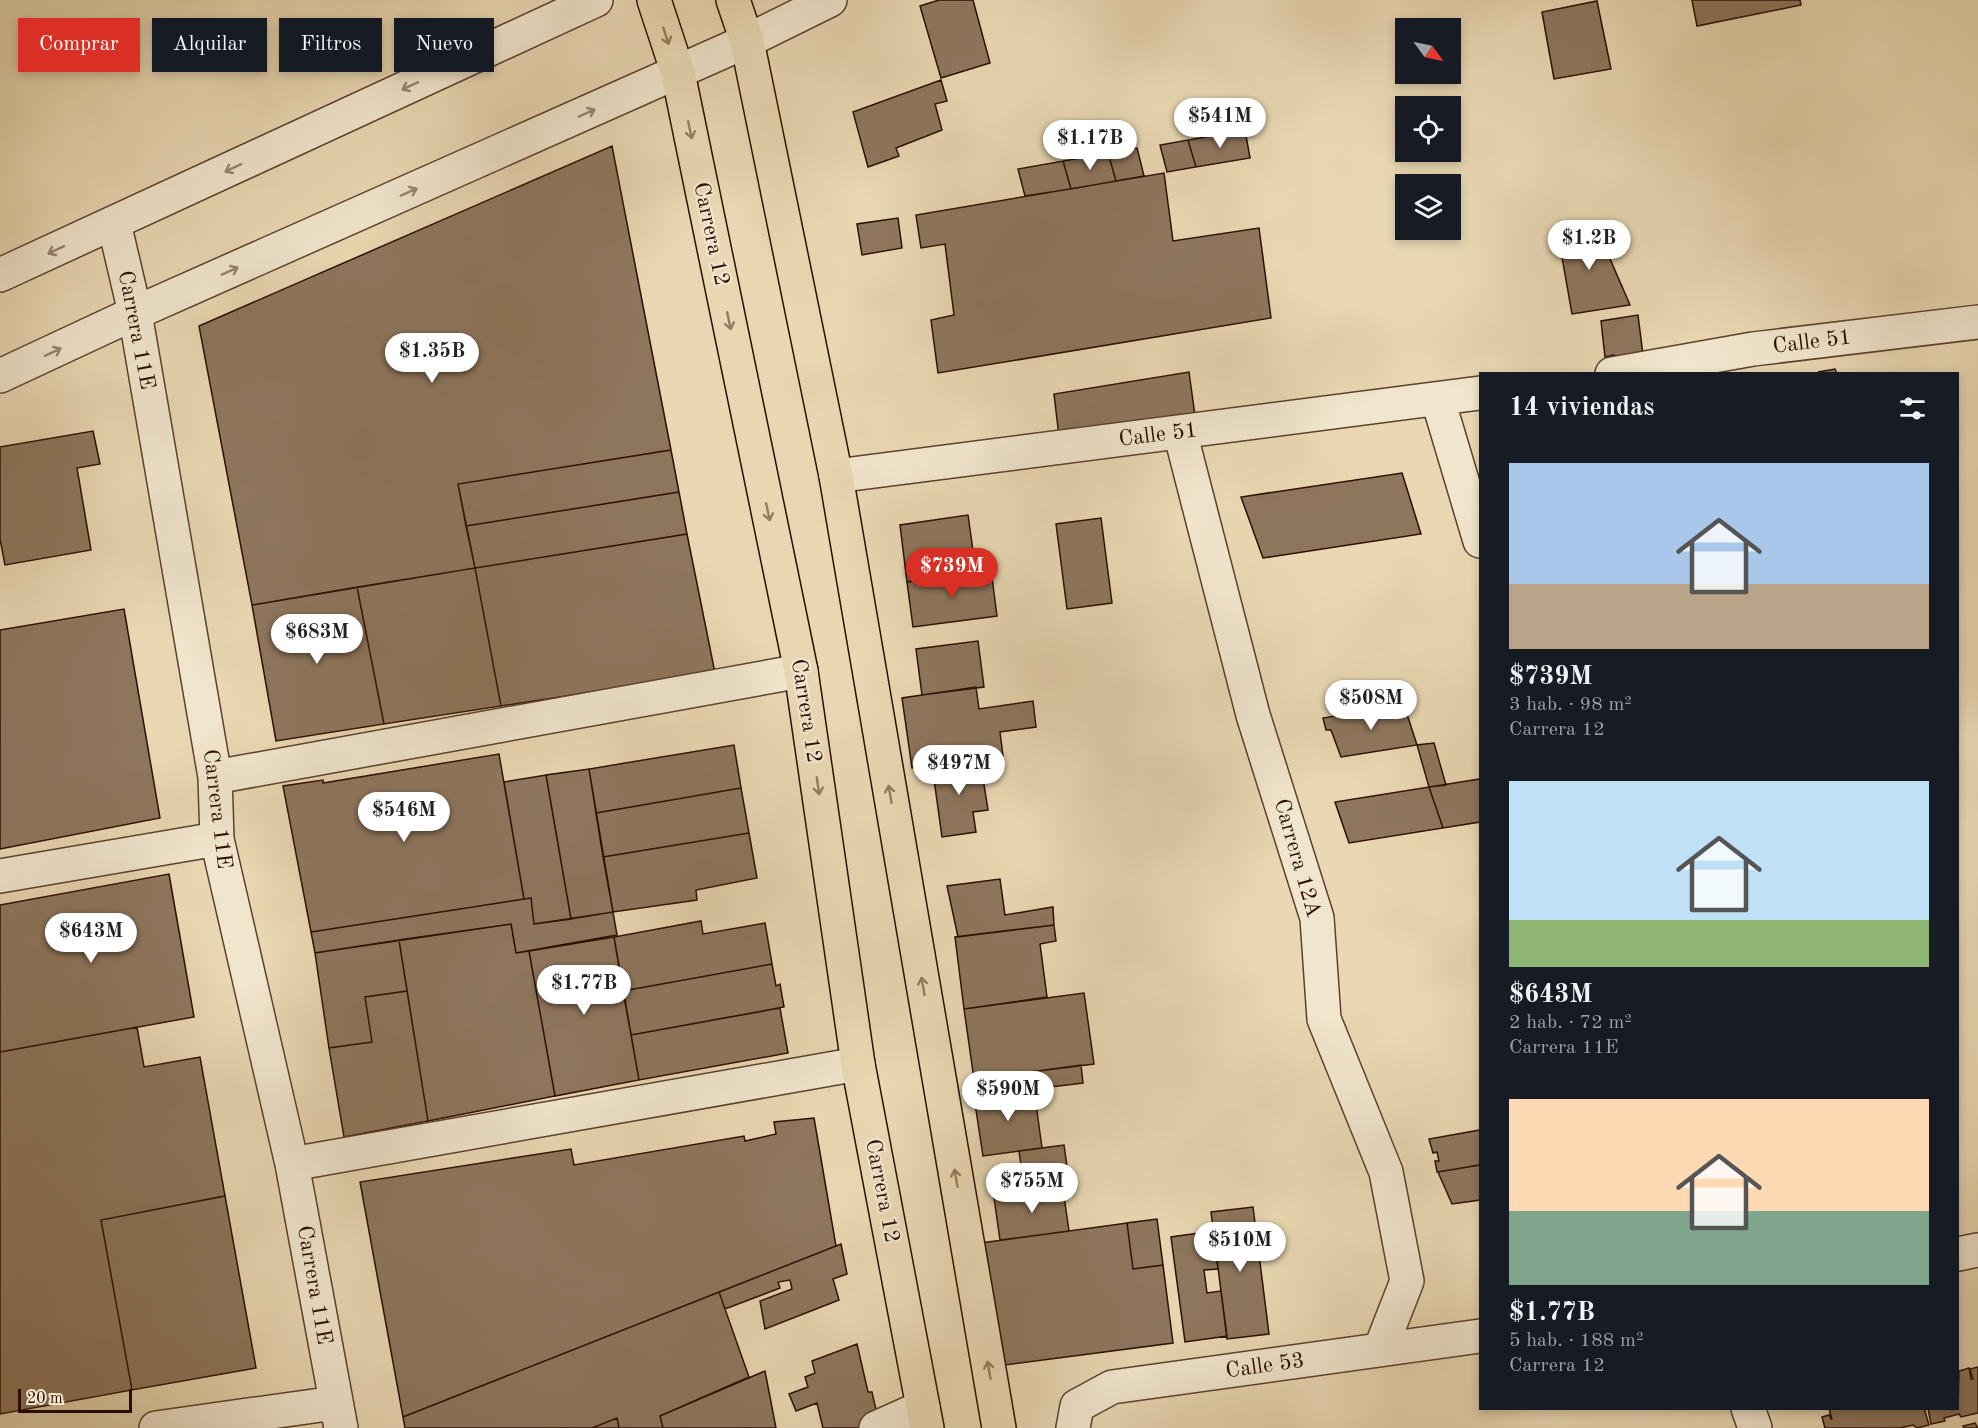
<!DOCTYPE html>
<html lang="es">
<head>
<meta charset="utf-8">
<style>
  :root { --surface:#171b24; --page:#20242c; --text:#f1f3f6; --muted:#9ea1a6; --accent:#d93025 }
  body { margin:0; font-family:"Old Standard TT",serif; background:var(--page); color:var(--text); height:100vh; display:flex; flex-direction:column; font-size:22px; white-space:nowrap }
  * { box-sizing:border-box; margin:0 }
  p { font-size:20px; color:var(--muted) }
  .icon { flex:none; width:33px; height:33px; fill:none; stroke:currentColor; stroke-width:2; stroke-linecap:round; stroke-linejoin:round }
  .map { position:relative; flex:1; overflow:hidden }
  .panel { position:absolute; left:1479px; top:372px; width:480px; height:1038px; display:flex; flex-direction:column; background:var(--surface); border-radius:0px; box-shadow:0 3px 9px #0003 }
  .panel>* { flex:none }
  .banner { position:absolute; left:18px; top:18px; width:570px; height:54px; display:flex; gap:12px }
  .needle { width:39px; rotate:123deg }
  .controls { position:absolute; left:1395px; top:18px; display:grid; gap:12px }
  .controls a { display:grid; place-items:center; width:66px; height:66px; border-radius:0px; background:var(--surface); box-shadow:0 3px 9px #0003; font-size:30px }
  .scale { position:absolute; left:18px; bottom:15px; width:114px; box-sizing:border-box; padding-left:6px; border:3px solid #2d0d00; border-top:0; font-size:16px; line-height:21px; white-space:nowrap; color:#2d0d00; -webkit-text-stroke:4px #f0e5cd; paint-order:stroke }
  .price { position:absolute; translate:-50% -51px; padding:0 14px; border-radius:21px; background:#fff; color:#222; font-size:20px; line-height:39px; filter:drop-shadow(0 2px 3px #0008) }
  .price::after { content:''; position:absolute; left:50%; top:36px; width:18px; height:14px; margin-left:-9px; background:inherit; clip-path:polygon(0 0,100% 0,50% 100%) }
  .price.active { background:var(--accent); color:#fff }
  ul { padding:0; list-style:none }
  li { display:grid; align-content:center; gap:12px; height:318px; padding:0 30px }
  li span { display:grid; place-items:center; height:186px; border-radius:0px; color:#555 }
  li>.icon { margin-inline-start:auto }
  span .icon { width:108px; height:108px; fill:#fffc; stroke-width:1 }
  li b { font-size:26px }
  h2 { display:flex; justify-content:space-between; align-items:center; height:72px; padding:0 30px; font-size:26px }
  .tag { padding:0 21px; border-radius:0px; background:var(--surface); box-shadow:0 3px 9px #0003; font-size:21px; line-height:54px }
  .tag.active { background:var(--accent); color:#fff }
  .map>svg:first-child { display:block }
</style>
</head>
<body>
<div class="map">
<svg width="1978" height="1428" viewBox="0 0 1978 1428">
  <rect width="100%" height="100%" fill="#e8d7b2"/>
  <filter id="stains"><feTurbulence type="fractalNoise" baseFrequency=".00333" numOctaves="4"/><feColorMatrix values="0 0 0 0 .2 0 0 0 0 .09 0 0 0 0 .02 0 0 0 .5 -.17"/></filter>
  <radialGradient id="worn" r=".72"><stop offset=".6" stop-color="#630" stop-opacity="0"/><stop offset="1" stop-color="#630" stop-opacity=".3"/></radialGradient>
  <path fill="#8e765d" stroke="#2d0d00" stroke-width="1.5" d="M 939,0 L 973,0 L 990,63 L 941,78 L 920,6 Z
    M 1692,0 L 1800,0 L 1801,5 L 1697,26 Z
    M 1597,1 L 1611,69 L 1554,79 L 1542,12 Z
    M 941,80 L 947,101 L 935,104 L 942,130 L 896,148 L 899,156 L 868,167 L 853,112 Z
    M 1245,130 L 1250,158 L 1196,167 L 1188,140 Z
    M 1188,140 L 1196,167 L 1167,172 L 1160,145 Z
    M 612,146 L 671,450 L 458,484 L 475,568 L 252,605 L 199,326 Z
    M 1137,148 L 1144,176 L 1116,181 L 1108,153 Z
    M 1108,153 L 1116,181 L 1071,189 L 1063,161 Z
    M 1063,161 L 1071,189 L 1025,196 L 1018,169 Z
    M 1164,173 L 1173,241 L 1259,228 L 1271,318 L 938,373 L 931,320 L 954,315 L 945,244 L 921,248 L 916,215 Z
    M 898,218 L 902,248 L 862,255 L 857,224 Z
    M 1594,222 L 1630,305 L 1572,314 L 1557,229 Z
    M 1638,315 L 1643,355 L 1615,360 L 1614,355 L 1605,357 L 1601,321 Z
    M 1835,369 L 1837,374 L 1818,372 Z
    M 1189,372 L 1196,423 L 1060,445 L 1054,394 Z
    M 93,431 L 100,464 L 77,468 L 91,550 L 5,565 L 0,539 L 0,447 Z
    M 671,450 L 679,492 L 466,526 L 458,484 Z
    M 1402,473 L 1421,534 L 1263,558 L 1241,497 Z
    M 679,492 L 687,534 L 475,568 L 466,526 Z
    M 968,515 L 976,572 L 907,582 L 900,525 Z
    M 1101,518 L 1112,603 L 1067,609 L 1056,524 Z
    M 687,534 L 715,673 L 501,706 L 475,568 Z
    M 475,568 L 501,706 L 384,724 L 357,587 Z
    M 991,570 L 997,616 L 913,627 L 907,582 Z
    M 357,587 L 384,724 L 276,741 L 252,605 Z
    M 124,609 L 160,818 L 0,849 L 0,630 Z
    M 978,641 L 984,687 L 922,695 L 916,649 Z
    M 976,687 L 979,709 L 1033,701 L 1036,727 L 1000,732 L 1003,756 L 912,768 L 902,698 Z
    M 1404,705 L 1417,745 L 1341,757 L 1331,730 L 1326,730 L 1323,718 Z
    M 1434,743 L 1446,785 L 1429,787 L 1417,745 Z
    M 734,745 L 741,788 L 596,813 L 589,769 Z
    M 499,754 L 524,899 L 311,932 L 283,786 L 323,780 L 323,783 Z
    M 980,759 L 988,810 L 973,812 L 976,832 L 942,837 L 932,765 Z
    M 589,769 L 613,912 L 571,919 L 546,775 Z
    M 546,775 L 571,919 L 534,924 L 531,898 L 524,899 L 504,782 Z
    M 1480,779 L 1480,822 L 1443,828 L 1429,787 Z
    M 1429,787 L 1443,828 L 1349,843 L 1335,802 Z
    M 741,788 L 749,833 L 603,857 L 596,813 Z
    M 749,833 L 757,878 L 696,890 L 697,900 L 613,912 L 603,857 Z
    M 169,874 L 194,1017 L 0,1052 L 0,905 Z
    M 1000,879 L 1005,915 L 1053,907 L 1054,925 L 958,937 L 947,886 Z
    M 531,898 L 534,924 L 613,912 L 617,935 L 516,953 L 511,924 L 315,953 L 311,932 Z
    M 701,921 L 703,934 L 765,923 L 772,964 L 623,991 L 614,937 Z
    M 511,924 L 516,953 L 529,951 L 555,1096 L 428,1121 L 399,940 Z
    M 1054,925 L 1056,941 L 1040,944 L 1047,997 L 964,1009 L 955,937 Z
    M 614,937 L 639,1080 L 555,1096 L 529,951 Z
    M 399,940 L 407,991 L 365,997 L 372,1042 L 329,1048 L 315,953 Z
    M 772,964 L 776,986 L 780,984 L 784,1007 L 631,1035 L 623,991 Z
    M 407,991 L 428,1121 L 344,1137 L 329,1048 L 372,1042 L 365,997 Z
    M 1084,993 L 1094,1064 L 974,1079 L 964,1009 Z
    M 780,1008 L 788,1053 L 639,1080 L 631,1035 Z
    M 137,1027 L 144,1067 L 200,1057 L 225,1196 L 101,1220 L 132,1390 L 0,1414 L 0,1052 Z
    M 1081,1065 L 1083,1083 L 1034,1089 L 1031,1072 Z
    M 1034,1089 L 1042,1148 L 983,1156 L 974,1097 Z
    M 814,1118 L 836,1246 L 403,1417 L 360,1182 L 571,1149 L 574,1165 L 744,1136 L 745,1141 L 776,1134 L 774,1122 Z
    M 1480,1130 L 1480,1165 L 1437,1172 L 1435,1161 L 1439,1161 L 1437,1152 L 1433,1153 L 1429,1139 Z
    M 1064,1145 L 1070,1188 L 1025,1194 L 1019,1151 Z
    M 1480,1165 L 1480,1200 L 1452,1204 L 1438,1172 Z
    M 1063,1189 L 1069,1231 L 1000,1240 L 994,1198 Z
    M 225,1196 L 256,1368 L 132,1390 L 101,1220 Z
    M 1253,1207 L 1269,1334 L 1227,1339 L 1211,1212 Z
    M 1157,1219 L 1163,1265 L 1133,1269 L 1127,1223 Z
    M 1127,1223 L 1133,1269 L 1163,1265 L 1173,1343 L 997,1366 L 981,1243 Z
    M 1213,1231 L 1218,1269 L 1204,1270 L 1207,1293 L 1221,1291 L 1227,1336 L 1185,1342 L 1171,1237 Z
    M 841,1244 L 847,1274 L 833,1279 L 839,1300 L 765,1329 L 760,1301 L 792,1289 L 790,1280 L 778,1282 L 780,1288 L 725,1309 L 719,1292 Z
    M 719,1292 L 749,1377 L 660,1416 L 663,1428 L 619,1428 L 617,1418 L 592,1428 L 405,1428 L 403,1417 Z
    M 857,1344 L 868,1392 L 872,1392 L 879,1423 L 867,1428 L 823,1428 L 817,1403 L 796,1411 L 789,1394 L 808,1387 L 805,1377 L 815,1373 L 812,1361 Z
    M 1978,1367 L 1978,1413 L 1961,1417 L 1959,1414 L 1944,1418 L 1945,1421 L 1931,1424 L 1928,1408 L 1958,1408 L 1959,1371 L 1969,1368 L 1971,1379 L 1973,1379 L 1970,1369 Z
    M 765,1371 L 776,1428 L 663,1428 L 660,1416 Z
    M 1829,1408 L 1924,1408 L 1929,1425 L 1917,1428 L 1913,1425 L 1900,1428 L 1825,1428 L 1822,1417 L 1829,1415 L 1832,1420 Z
    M 617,1418 L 619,1428 L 592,1428 Z
    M 1975,1423 L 1978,1428 L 1964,1428 L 1963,1426 Z"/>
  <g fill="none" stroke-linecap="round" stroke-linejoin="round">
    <defs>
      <path id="minor" d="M 114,223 L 135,313 L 215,777 L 217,839 L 292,1164 L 341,1428
        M 0,275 L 596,0
        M 1612,374 L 1753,349 L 1978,322
        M 0,376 L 135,313 L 747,41 L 830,0
        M 1438,400 L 1480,541
        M 1180,432 L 1253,715 L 1317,918 L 1324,1019 L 1386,1172 L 1407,1281 L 1380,1350
        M 836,476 L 1480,393
        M 215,777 L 801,671
        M 0,876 L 217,839
        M 292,1164 L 858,1064
        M 1958,1254 L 1978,1250
        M 1748,1408 L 1755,1428
        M 156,1428 L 335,1403
        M 876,1428 L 923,1407
        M 1073,1428 L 1077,1406 L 1112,1387 L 1480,1336"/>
      <path id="major" d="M 654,0 L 678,73 L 801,671 L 858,1064 L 927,1428
        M 733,0 L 747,41 L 836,476 L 999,1428"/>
    </defs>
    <use href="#minor" stroke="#5c402c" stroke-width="36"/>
    <use href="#major" stroke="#2d0d00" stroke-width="36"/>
    <use href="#minor" stroke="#f0e5cd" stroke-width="33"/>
    <use href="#major" stroke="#e8d7b2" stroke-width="33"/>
  </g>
  <defs><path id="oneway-shaft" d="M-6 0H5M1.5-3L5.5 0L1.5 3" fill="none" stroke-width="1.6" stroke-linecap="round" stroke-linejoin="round" transform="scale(1.5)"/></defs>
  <g stroke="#947c62">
    <use href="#oneway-shaft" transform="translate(666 36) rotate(72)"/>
    <use href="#oneway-shaft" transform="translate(690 130) rotate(78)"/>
    <use href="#oneway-shaft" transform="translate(729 321) rotate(78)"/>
    <use href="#oneway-shaft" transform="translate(768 512) rotate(78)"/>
    <use href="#oneway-shaft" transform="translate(818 786) rotate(82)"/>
    <use href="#oneway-shaft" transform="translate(890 794) rotate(-100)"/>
    <use href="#oneway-shaft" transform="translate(923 986) rotate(-100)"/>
    <use href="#oneway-shaft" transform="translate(956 1178) rotate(-100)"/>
    <use href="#oneway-shaft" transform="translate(989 1370) rotate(-100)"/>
  </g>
  <g stroke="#988471">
    <use href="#oneway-shaft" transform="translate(410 86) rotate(155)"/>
    <use href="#oneway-shaft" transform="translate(587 113) rotate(-24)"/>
    <use href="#oneway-shaft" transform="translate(233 168) rotate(155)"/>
    <use href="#oneway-shaft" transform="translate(409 192) rotate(-24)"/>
    <use href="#oneway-shaft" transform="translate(56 250) rotate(155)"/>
    <use href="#oneway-shaft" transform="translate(230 271) rotate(-24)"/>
    <use href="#oneway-shaft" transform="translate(53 352) rotate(-25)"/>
  </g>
  <g text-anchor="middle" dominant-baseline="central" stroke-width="4.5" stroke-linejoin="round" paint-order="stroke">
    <g font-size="22" fill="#2d0d00" stroke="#f0e5cd">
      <text transform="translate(711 234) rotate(78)">Carrera 12</text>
      <text transform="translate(136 330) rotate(79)">Carrera 11E</text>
      <text transform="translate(1812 342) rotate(-7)">Calle 51</text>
      <text transform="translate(1158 435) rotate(-7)">Calle 51</text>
      <text transform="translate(806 711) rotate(81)">Carrera 12</text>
      <text transform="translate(217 809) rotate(83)">Carrera 11E</text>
      <text transform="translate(1297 858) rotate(74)">Carrera 12A</text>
      <text transform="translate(882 1191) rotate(79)">Carrera 12</text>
      <text transform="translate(314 1285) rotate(80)">Carrera 11E</text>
      <text transform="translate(1265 1366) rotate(-8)">Calle 53</text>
    </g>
  </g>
  <rect width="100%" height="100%" filter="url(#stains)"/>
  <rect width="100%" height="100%" fill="url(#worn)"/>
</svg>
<div class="controls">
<a><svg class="needle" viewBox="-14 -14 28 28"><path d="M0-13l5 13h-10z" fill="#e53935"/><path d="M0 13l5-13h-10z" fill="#9ea1a6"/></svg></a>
<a><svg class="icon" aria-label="locate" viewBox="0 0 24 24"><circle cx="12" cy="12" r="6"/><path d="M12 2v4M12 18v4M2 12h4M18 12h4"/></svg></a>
<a><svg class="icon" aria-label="layers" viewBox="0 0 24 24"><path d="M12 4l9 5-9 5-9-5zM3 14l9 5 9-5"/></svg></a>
</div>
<div class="scale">20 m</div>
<b class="price" style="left:1220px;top:149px">$541M</b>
<b class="price" style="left:1090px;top:171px">$1.17B</b>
<b class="price" style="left:1589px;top:271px">$1.2B</b>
<b class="price" style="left:432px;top:384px">$1.35B</b>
<b class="price active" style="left:952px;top:599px">$739M</b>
<b class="price" style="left:317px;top:665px">$683M</b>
<b class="price" style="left:1371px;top:731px">$508M</b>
<b class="price" style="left:959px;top:796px">$497M</b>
<b class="price" style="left:404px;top:843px">$546M</b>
<b class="price" style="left:91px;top:964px">$643M</b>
<b class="price" style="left:584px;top:1016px">$1.77B</b>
<b class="price" style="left:1008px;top:1122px">$590M</b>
<b class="price" style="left:1032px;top:1214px">$755M</b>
<b class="price" style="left:1240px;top:1273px">$510M</b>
<div class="banner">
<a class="tag active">Comprar</a>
<a class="tag">Alquilar</a>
<a class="tag">Filtros</a>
<a class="tag">Nuevo</a>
</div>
<section class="panel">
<h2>14 viviendas<svg class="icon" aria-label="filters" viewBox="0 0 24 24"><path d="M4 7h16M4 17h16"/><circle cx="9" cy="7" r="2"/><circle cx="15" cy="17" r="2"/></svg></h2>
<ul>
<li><span style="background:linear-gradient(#a9c7e8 65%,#b9a48a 0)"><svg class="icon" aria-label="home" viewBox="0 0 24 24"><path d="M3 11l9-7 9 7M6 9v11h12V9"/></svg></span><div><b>$739M</b><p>3 hab. · 98 m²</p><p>Carrera 12</p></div></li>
<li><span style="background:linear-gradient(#bfe0f5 75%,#8fb573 0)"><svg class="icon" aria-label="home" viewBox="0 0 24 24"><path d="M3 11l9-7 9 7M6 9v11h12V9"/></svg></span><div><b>$643M</b><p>2 hab. · 72 m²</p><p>Carrera 11E</p></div></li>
<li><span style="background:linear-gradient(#ffd9b3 60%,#7fa58c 0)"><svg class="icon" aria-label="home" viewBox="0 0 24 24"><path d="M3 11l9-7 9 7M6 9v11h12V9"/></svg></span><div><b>$1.77B</b><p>5 hab. · 188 m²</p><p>Carrera 12</p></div></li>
</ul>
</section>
</div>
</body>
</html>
